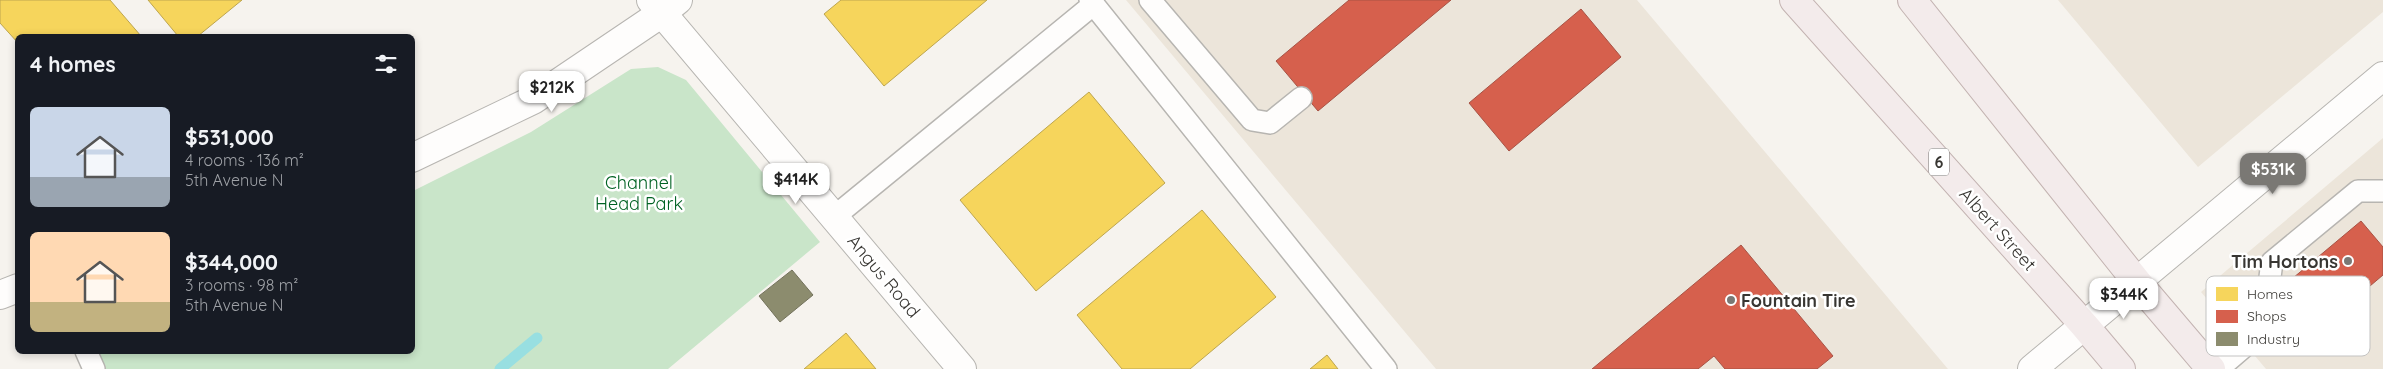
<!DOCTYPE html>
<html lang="en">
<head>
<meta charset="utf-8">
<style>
  :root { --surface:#171b24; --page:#20242c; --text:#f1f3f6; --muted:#9ea1a6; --accent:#7a7874 }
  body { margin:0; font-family:Quicksand,sans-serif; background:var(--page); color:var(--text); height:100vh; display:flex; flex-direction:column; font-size:19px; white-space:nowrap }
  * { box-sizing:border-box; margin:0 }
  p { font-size:16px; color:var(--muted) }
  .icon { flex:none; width:28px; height:28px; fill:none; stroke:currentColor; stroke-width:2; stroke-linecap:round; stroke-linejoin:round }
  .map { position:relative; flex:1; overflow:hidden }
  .side { position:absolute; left:15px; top:34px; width:400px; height:320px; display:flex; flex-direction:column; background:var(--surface); border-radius:8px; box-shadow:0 2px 8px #0003 }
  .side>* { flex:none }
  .price { position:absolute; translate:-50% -42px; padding:0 11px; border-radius:10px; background:#fff; color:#222; font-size:16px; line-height:32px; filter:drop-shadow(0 1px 2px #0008) }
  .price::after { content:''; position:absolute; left:50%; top:30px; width:15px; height:11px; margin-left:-8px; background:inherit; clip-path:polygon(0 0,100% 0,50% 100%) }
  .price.current { background:var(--accent); color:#fff }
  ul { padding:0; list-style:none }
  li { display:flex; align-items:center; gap:15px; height:125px; padding:0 15px }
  li span { display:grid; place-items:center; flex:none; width:140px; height:100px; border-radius:8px; color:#555 }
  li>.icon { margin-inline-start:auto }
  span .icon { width:60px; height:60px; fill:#fffc; stroke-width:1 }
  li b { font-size:21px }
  h2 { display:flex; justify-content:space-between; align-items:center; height:60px; padding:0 15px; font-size:21px }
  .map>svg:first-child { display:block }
</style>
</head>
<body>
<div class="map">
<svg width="2383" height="369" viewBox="0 0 2383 369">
  <rect width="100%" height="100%" fill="#f6f3ee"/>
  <path fill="#ece5da" d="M 1126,0 L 1637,0 L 1948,369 L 1436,369 Z
    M 2058,0 L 2383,0 L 2383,12 L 2198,167 Z
    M 2383,138 L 2383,369 L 2266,369 L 2201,292 Z"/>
  <path fill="#c9e5c9" d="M 658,67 L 686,80 L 820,242 L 668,369 L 94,369 L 86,351 L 412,351 L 413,191 L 531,132 L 631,69 Z"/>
  <path fill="#f6d55c" stroke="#bda54f" d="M 0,0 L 110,0 L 141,36 L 18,36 L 18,43 L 0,23 Z
    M 148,0 L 242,0 L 198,36 L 178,36 Z
    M 841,0 L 987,0 L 884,86 L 824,14 Z
    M 1089,92 L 1165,183 L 1036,291 L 960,200 Z
    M 1202,210 L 1276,297 L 1190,369 L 1122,369 L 1077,315 Z
    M 846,333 L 876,369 L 804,369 Z
    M 1327,355 L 1338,369 L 1310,369 Z"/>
  <path fill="#d6604d" stroke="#a75345" d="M 1349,0 L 1451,0 L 1318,111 L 1276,61 Z
    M 1581,9 L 1621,57 L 1509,151 L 1469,103 Z
    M 2361,221 L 2383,247 L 2383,275 L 2325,324 L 2310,324 L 2289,300 L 2293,278 Z
    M 1741,245 L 1833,356 L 1817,369 L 1725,369 L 1714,356 L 1698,369 L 1592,369 Z"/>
  <path fill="#8c8c6e" stroke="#73725c" d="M 792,270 L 813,295 L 780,322 L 759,296 Z"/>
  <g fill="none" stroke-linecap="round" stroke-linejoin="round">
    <path stroke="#98dfe1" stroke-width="11" d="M 500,369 L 537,338"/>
    <defs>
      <path id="lane" d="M 1090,0 L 1386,369
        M 1150,0 L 1252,120 L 1270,123 L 1301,98
        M 834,217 L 1094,4
        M 86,351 L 94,369
        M 2218,369 L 2246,345 L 2266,307 L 2272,262 L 2358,191 L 2383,191"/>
      <path id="street" d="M 651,0 L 962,369
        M 2032,369 L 2383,76"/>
      <path id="secondary" d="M 412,158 L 533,100 L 662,13 L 678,0
        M 0,295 L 18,288"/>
      <path id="primary" d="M 1794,0 L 2084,325 L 2121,369
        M 1912,0 L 2137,282 L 2211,369"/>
    </defs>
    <use href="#lane" stroke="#b7b5b1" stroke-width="24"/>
    <use href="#street" stroke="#b7b5b1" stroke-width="30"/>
    <use href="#secondary" stroke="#b7b5b1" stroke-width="30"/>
    <use href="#primary" stroke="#c3b3b1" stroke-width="30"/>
    <use href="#lane" stroke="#fefdfc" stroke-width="21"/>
    <use href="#street" stroke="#fefdfc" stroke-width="28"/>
    <use href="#secondary" stroke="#fefdfc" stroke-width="28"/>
    <use href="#primary" stroke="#f3ebeb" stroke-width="28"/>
  </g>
  <g fill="#7a7874" stroke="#fff" stroke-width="2">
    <circle cx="2348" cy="261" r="5"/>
    <circle cx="1731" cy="300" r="5"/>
  </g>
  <g text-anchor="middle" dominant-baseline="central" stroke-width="5" stroke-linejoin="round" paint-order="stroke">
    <rect fill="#fff" stroke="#747270" stroke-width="1" x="1929" y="148.5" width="20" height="27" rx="4"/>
    <g font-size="16" font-weight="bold" fill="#383632">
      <text x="1939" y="162">6</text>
    </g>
    <g font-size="18" fill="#006223" stroke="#fff">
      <text x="639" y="182">Channel<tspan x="639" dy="21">Head Park</tspan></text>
    </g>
    <g font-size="18" fill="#383632" stroke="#fff">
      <text transform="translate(1998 229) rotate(48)">Albert Street</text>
      <text transform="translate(884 276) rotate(50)">Angus Road</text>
    </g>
    <g font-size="18" font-weight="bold" fill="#383632" stroke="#fff" text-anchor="end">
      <text x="2338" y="261">Tim Hortons</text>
      <text x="1741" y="300" text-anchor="start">Fountain Tire</text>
    </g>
  </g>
  <rect x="2206" y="276" width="164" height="80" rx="8" fill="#fff" stroke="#c3c3c2" stroke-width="1"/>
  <rect x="2216" y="287" width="22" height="14" fill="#f6d55c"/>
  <rect x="2216" y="310" width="22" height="13" fill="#d6604d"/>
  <rect x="2216" y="332" width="22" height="14" fill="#8c8c6e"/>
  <g font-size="14" fill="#383632">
    <text x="2247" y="299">Homes</text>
    <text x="2247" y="321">Shops</text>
    <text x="2247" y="344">Industry</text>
  </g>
</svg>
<b class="price" style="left:552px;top:113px">$212K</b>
<b class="price current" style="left:2273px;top:195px">$531K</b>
<b class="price" style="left:796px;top:205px">$414K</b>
<b class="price" style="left:2124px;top:320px">$344K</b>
<section class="side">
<h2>4 homes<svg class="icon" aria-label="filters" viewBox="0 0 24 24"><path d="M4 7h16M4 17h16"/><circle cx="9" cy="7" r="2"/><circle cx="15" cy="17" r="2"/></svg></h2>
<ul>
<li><span style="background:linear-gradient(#c9d6e8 70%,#9aa5b1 0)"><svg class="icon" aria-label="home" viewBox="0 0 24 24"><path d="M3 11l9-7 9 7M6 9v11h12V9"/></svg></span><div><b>$531,000</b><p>4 rooms · 136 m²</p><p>5th Avenue N</p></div></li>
<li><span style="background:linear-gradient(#ffd9b3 70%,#c2b280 0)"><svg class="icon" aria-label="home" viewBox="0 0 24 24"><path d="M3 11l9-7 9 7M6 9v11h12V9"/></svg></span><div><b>$344,000</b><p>3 rooms · 98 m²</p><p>5th Avenue N</p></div></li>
</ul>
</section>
</div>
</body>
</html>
